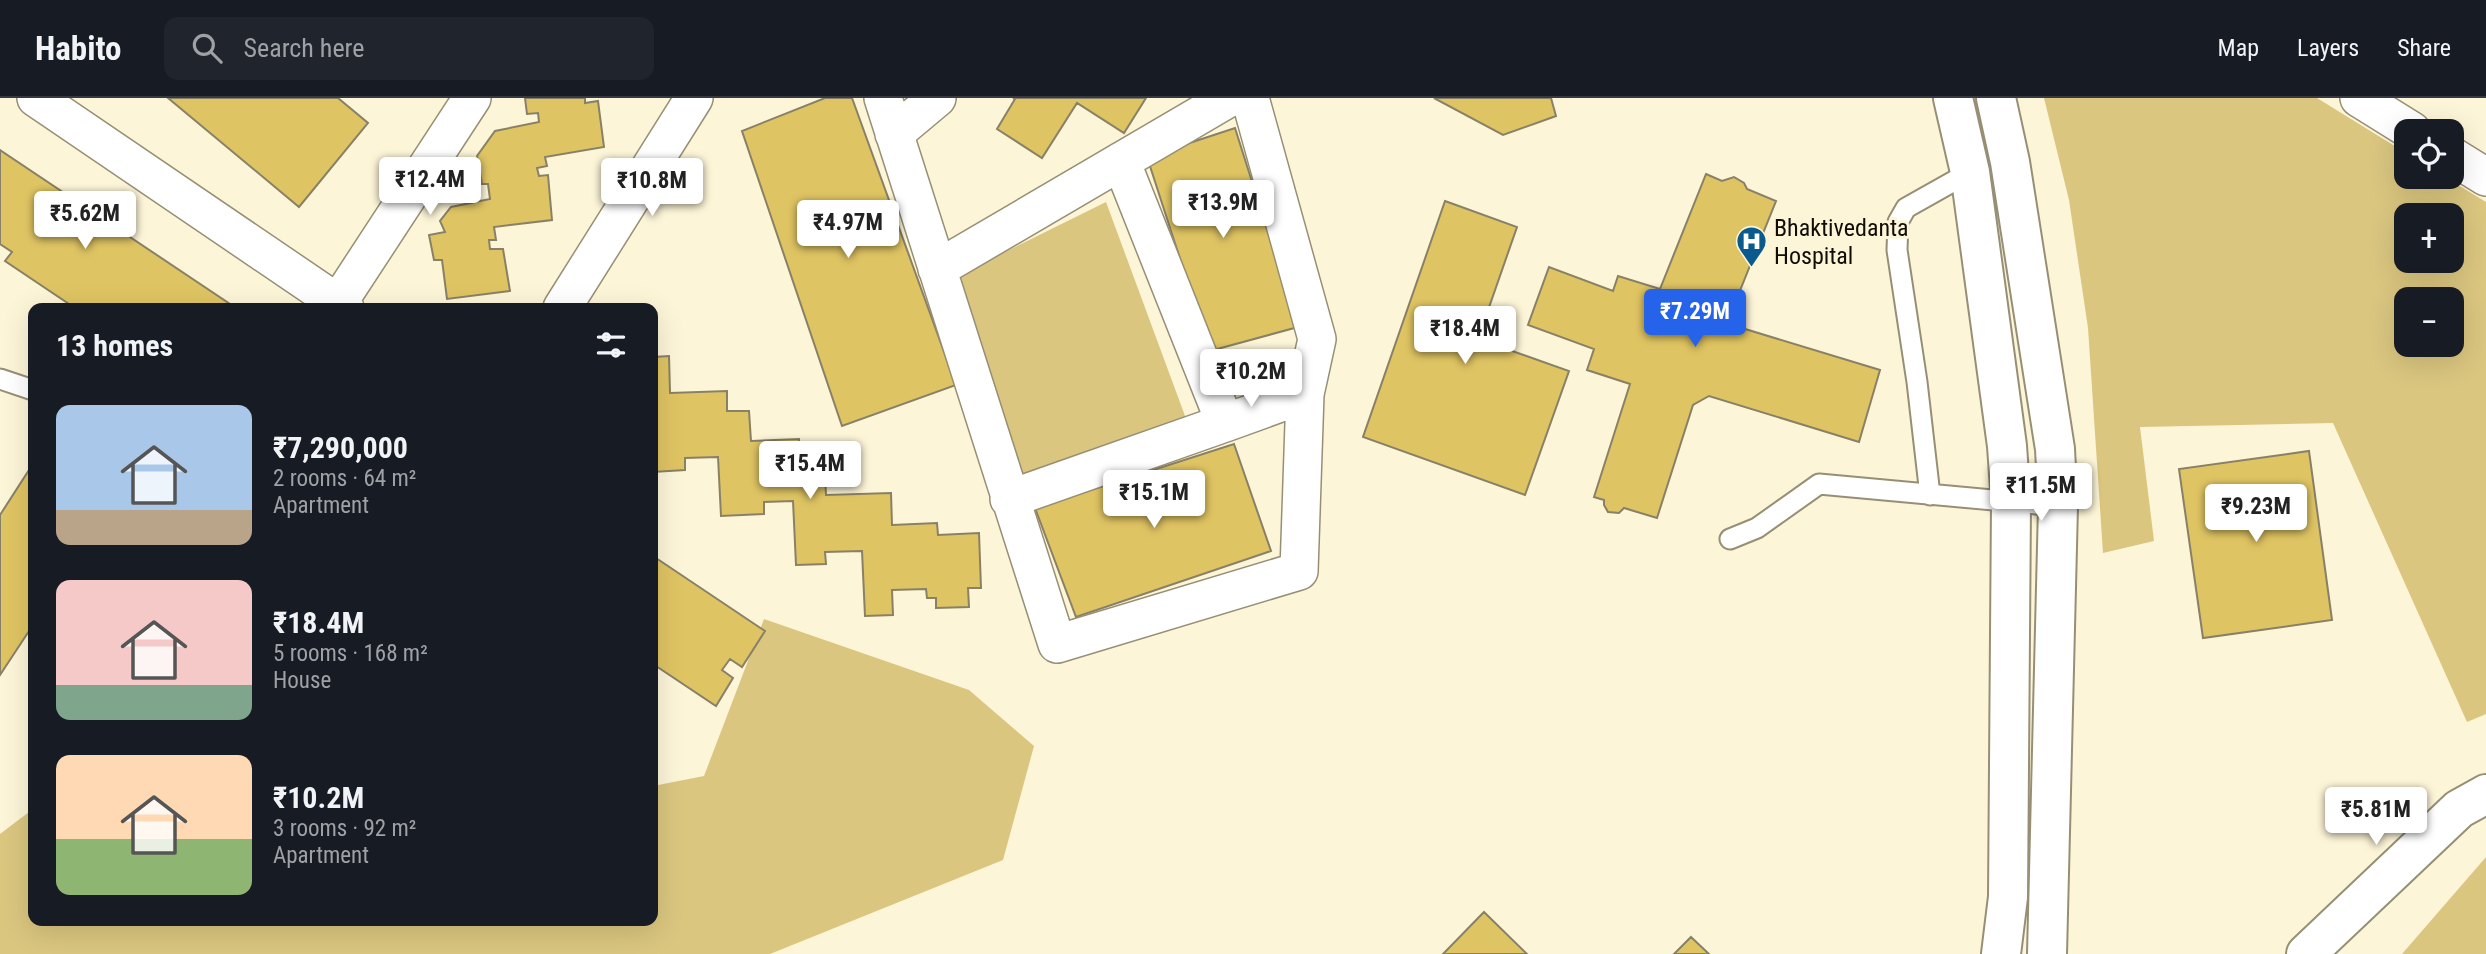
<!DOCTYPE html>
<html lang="en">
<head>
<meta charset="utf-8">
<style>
  :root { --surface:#171b24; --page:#20242c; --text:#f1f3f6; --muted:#9ea1a6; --line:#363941; --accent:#2563eb }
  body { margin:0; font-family:"Roboto Condensed",sans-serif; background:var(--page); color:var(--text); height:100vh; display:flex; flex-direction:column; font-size:26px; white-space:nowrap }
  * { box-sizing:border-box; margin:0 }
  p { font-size:23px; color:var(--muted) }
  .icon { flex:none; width:38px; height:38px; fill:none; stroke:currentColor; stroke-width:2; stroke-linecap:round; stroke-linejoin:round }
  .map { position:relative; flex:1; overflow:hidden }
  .panel { position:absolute; left:28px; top:205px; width:630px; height:623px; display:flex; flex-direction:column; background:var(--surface); border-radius:14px; box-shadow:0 7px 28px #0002 }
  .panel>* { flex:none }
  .tools { position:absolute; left:2394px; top:21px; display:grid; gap:14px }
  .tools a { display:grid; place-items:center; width:70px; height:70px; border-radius:14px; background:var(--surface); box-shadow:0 7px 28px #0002; font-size:35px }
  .price { position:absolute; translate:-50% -60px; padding:0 16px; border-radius:7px; background:#fff; color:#222; font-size:23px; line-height:46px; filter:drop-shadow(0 2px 4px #0008) }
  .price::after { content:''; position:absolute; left:50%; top:42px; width:21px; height:16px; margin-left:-10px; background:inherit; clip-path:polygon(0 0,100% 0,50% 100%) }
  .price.current { background:var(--accent); color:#fff }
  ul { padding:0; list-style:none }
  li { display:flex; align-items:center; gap:21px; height:175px; padding:0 28px }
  li span { display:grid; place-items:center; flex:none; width:196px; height:140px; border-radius:14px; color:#555 }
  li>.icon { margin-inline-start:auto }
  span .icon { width:84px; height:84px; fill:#fffc; stroke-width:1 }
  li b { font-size:30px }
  h2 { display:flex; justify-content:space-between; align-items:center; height:84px; padding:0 28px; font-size:30px }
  header { display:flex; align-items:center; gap:42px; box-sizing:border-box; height:98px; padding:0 35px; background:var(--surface); border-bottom:2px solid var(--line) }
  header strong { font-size:33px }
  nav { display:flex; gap:38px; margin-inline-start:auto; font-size:24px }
  .search { width:490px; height:63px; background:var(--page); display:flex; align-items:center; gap:18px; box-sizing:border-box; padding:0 24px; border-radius:14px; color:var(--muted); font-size:26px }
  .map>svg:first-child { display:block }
</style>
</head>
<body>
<header>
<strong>Habito</strong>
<div class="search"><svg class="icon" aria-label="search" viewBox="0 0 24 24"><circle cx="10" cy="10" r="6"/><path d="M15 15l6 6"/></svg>Search here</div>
<nav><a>Map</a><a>Layers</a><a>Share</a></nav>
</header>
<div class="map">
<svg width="2486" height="856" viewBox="0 0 2486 856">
  <rect width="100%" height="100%" fill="#fdf5d8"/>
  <path fill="#dac67f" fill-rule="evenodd" d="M 2044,0 L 2317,0 L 2406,55 L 2406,79 L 2445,79 L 2486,104 L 2486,616 L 2467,624 L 2333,325 L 2140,329 L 2154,443 L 2103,455 L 2088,230 L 2069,102 ZM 2452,117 L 2452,163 L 2406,163 L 2406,117 ZM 2406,201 L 2452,201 L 2452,247 L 2406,247 Z
    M 1106,104 L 1188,326 L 1019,382 L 954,179 Z
    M 764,521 L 969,592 L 1034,648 L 1003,762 L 770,856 L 0,856 L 0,736 L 33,711 L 33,822 L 653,822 L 653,688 L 704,678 Z
    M 2486,759 L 2486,856 L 2402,856 Z"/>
  <path fill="#dfc463" stroke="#888167" stroke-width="2" d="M 168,0 L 338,0 L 368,25 L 299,109 Z
    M 525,0 L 585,0 L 585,5 L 598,3 L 604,49 L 545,59 L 547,68 L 537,70 L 539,78 L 548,77 L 552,122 L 494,129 L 496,142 L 489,142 L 490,151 L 503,151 L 510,193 L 447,201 L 442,162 L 434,162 L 429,137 L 445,134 L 440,123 L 451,109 L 490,101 L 488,86 L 482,86 L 477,58 L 495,33 L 539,24 L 538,15 L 527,16 Z
    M 825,0 L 852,0 L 956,287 L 842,328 L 742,33 Z
    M 1013,0 L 1146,0 L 1124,35 L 1077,5 L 1042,60 L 997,31 L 1015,1 Z
    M 1434,0 L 1551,0 L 1556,18 L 1503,37 Z
    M 1235,30 L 1298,229 L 1210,253 L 1147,59 Z
    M 0,52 L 236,210 L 75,210 L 5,163 L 12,154 L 0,146 Z
    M 1706,76 L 1722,83 L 1734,79 L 1744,85 L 1747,91 L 1776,103 L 1731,215 L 1735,216 L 1732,227 L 1880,272 L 1859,344 L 1709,298 L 1693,307 L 1657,420 L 1624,410 L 1619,415 L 1608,414 L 1604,407 L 1604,402 L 1594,399 L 1630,286 L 1587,272 L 1594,251 L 1528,227 L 1549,169 L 1613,193 L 1618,178 L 1660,191 Z
    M 1445,103 L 1517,129 L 1478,241 L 1569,273 L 1525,397 L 1363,339 Z
    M 669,258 L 670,295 L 727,293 L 727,313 L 749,313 L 751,343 L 799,341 L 799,360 L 824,359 L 826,397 L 891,395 L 892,427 L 937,425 L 938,437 L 979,435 L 981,490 L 968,490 L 969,509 L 936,510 L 936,500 L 927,500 L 926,491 L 892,492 L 893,517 L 865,518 L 862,453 L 825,454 L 826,466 L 796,467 L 793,403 L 764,404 L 764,416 L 721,418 L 718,359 L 685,360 L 685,372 L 653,374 L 653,259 Z
    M 1234,346 L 1271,453 L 1076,519 L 1035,410 Z
    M 2309,353 L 2332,522 L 2203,540 L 2179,371 Z
    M 29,372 L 33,375 L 33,527 L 0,577 L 0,417 Z
    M 653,458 L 765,533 L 742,569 L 730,561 L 722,572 L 733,580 L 716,608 L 653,566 Z
    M 1484,814 L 1527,856 L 1443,856 Z
    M 1691,839 L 1709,856 L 1674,856 Z"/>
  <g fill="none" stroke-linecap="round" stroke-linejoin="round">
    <defs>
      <path id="service" d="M 0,281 L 33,292
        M 1930,397 L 1917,284 L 1897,152 L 1898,124 L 1906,110 L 1970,74
        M 1730,441 L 1757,430 L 1819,386 L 2058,408"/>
      <path id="minor" d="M 36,0 L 345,210
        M 883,0 L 1057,546 L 1299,473 L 1305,296 L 1317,241 L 1250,0
        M 2359,0 L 2412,33
        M 894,36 L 937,0
        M 2452,58 L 2486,79
        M 937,171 L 1229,0
        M 338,205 L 472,0
        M 562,210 L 694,0
        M 1225,325 L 1305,296
        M 1009,401 L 1225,325 L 1121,63"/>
      <path id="tertiary" d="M 2306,856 L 2459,711 L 2486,696"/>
      <path id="secondary" d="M 1953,0 L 1970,74 L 2007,348 L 2011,405 L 2008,799 L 2001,856
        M 1996,0 L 2010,64 L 2055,351 L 2058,408 L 2047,856"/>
    </defs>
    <use href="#service" stroke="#978f75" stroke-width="23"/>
    <use href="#minor" stroke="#978f75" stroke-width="40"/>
    <use href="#tertiary" stroke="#978f75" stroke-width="42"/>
    <use href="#secondary" stroke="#978f75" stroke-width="42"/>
    <use href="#service" stroke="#fff" stroke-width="19"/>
    <use href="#minor" stroke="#fff" stroke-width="37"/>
    <use href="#tertiary" stroke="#fff" stroke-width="38"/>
    <use href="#secondary" stroke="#fff" stroke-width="38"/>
  </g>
  <defs>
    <symbol id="hospital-pin" viewBox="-11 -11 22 30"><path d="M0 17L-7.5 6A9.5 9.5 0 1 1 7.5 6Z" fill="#0a5a8d" stroke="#fdf5d8"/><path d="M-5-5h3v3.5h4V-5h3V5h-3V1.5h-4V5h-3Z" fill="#fff"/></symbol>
  </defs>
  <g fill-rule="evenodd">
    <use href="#hospital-pin" x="1734" y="126" width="35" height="47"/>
  </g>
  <g text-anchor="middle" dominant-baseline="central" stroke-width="6" stroke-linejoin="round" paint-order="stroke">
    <g font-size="24" fill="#0f0d04" stroke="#fdf5d8" text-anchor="start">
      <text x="1774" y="130">Bhaktivedanta<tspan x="1774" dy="28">Hospital</tspan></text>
    </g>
  </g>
</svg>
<div class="tools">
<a><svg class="icon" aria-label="locate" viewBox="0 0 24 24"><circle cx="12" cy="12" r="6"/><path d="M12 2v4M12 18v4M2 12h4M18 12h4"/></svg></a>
<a>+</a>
<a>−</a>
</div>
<b class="price" style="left:430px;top:119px">₹12.4M</b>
<b class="price" style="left:652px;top:120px">₹10.8M</b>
<b class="price" style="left:1223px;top:142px">₹13.9M</b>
<b class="price" style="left:85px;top:153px">₹5.62M</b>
<b class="price" style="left:848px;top:162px">₹4.97M</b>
<b class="price current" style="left:1695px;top:251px">₹7.29M</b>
<b class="price" style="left:1465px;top:268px">₹18.4M</b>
<b class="price" style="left:1251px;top:311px">₹10.2M</b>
<b class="price" style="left:810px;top:403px">₹15.4M</b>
<b class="price" style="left:2041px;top:425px">₹11.5M</b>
<b class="price" style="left:1154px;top:432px">₹15.1M</b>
<b class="price" style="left:2256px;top:446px">₹9.23M</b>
<b class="price" style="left:2376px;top:749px">₹5.81M</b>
<section class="panel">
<h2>13 homes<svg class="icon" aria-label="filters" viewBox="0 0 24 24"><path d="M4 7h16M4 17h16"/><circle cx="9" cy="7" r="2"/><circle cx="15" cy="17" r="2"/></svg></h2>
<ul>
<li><span style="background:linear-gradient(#a9c7e8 75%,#b9a48a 0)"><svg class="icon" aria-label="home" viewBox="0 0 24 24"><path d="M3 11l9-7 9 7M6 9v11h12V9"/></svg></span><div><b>₹7,290,000</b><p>2 rooms · 64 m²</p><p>Apartment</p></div></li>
<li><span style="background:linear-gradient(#f6c9c9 75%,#7fa58c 0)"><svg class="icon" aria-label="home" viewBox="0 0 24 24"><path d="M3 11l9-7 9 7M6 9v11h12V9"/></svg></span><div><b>₹18.4M</b><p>5 rooms · 168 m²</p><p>House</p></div></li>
<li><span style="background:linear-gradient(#ffd9b3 60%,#8fb573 0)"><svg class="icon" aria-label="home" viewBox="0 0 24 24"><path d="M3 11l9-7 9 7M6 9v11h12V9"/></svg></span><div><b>₹10.2M</b><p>3 rooms · 92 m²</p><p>Apartment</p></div></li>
</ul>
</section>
</div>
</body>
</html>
